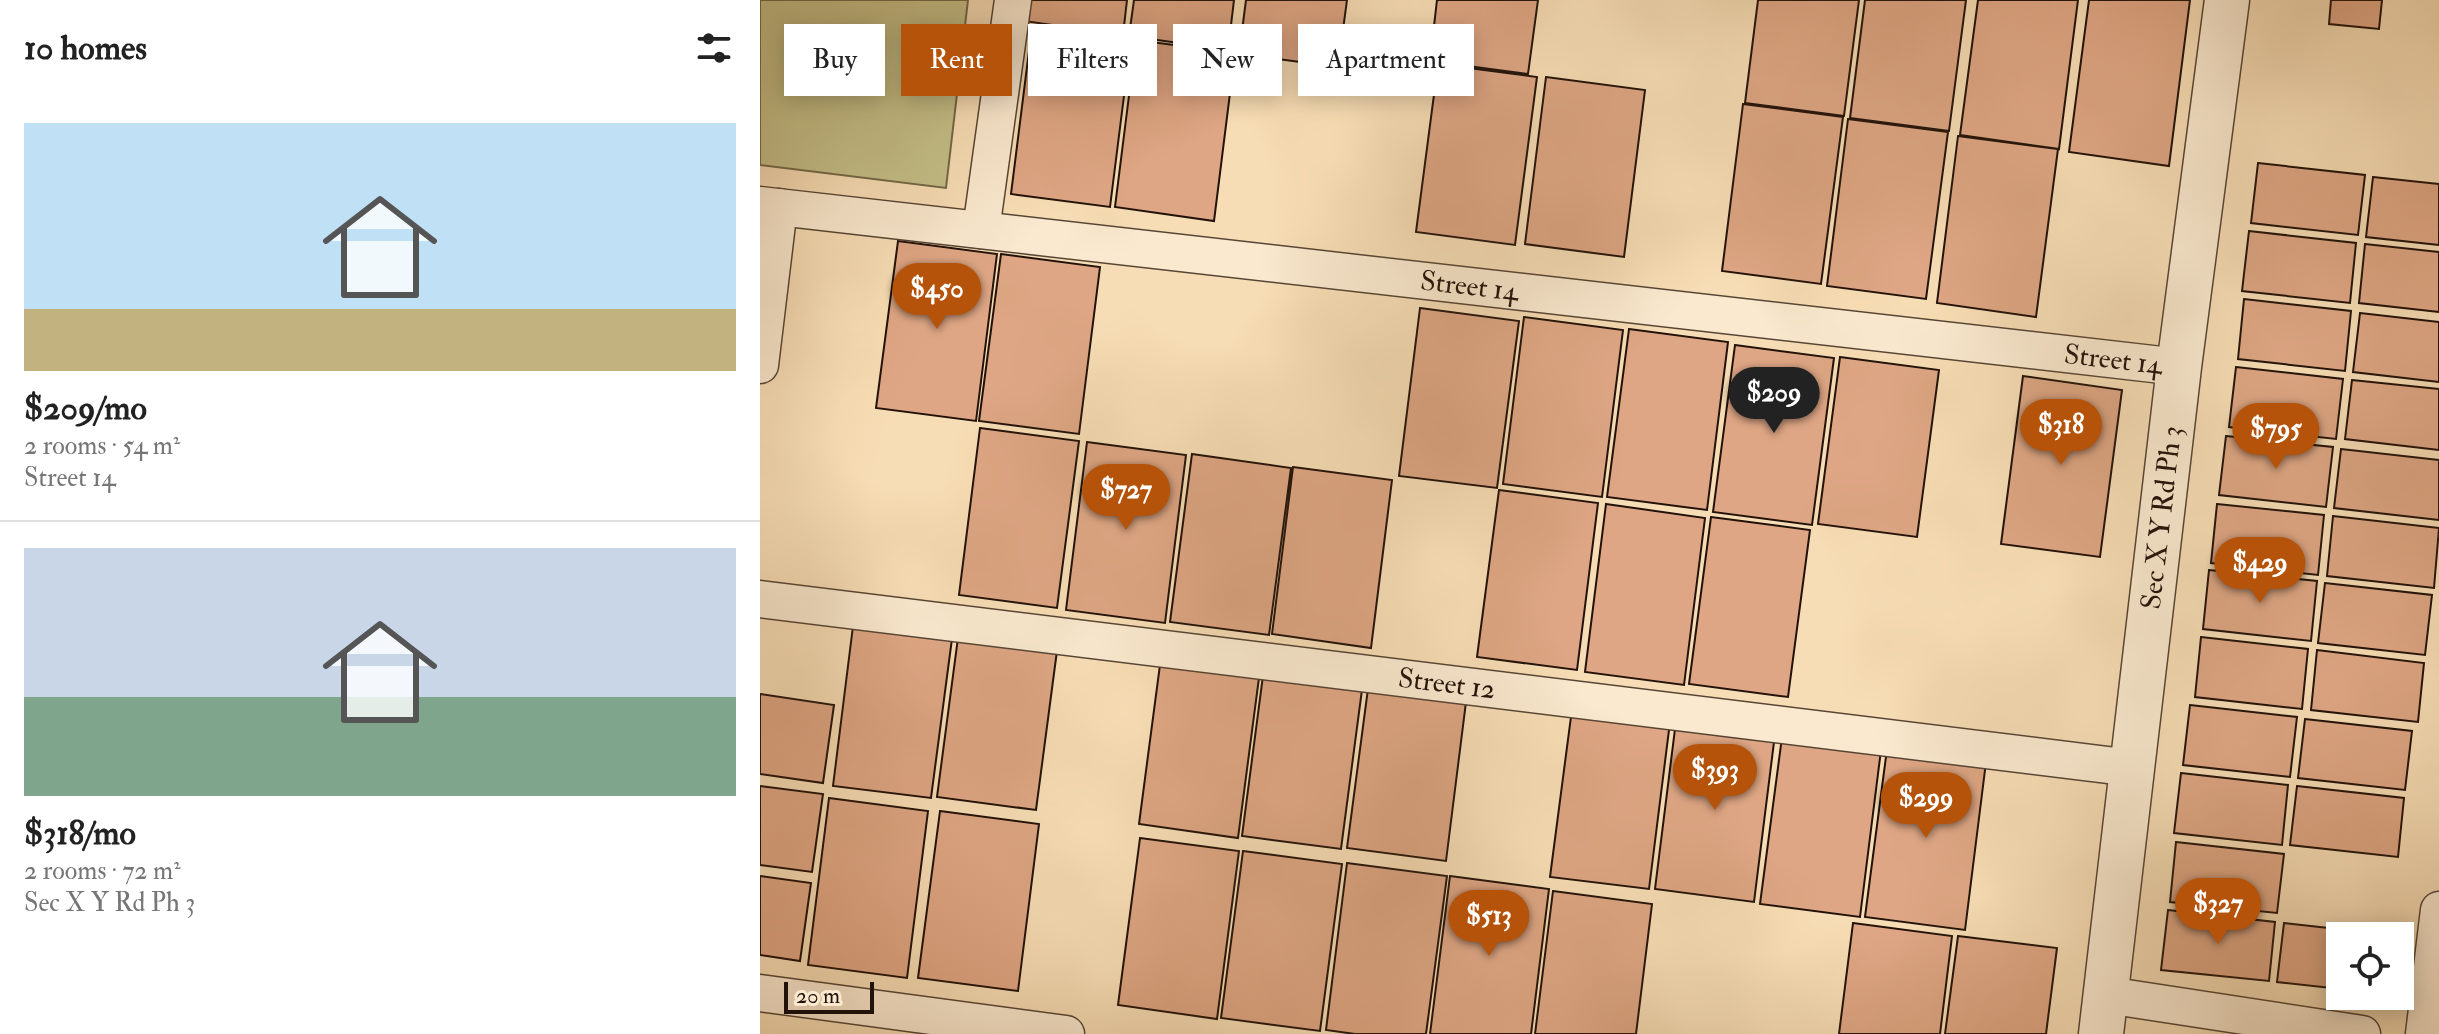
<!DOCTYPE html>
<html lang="en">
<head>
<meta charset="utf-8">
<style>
  :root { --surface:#fff; --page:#f2f2f2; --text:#222; --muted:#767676; --line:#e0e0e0; --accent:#b45309 }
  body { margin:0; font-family:"IM FELL Double Pica",serif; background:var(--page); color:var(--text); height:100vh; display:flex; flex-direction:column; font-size:30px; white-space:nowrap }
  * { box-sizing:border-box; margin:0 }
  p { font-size:26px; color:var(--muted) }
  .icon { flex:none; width:44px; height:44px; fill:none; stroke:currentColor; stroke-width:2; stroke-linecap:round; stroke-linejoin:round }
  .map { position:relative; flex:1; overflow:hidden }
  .sheet { display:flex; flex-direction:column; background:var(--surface); width:760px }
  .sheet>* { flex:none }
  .top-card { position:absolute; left:24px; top:24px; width:760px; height:72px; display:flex; gap:16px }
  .fabs { position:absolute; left:1566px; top:922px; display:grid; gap:16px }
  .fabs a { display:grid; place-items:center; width:88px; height:88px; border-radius:0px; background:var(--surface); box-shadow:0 4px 20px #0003; font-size:40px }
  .scale { position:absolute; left:24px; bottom:20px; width:90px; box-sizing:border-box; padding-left:8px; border:4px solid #22120a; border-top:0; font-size:22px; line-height:28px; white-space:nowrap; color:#22120a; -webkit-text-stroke:6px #fae9cf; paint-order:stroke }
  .price { position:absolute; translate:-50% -68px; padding:0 18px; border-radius:28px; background:var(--accent); color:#fff; font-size:26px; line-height:52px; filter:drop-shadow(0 2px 4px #0008) }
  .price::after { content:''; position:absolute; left:50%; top:48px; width:24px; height:18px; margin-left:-12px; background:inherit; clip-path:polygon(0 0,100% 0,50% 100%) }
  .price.selected { background:#222; color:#fff }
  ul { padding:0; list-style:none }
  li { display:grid; align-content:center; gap:16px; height:424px; padding:0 24px }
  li+li { border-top:2px solid var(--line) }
  li span { display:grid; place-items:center; height:248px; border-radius:0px; color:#555 }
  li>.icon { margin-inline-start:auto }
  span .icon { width:144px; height:144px; fill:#fffc; stroke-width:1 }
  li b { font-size:34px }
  h2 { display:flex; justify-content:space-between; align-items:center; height:96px; padding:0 24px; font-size:34px }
  .pill { padding:0 28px; border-radius:0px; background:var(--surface); box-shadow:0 4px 20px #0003; font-size:28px; line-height:72px }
  .pill.selected { background:var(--accent); color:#fff }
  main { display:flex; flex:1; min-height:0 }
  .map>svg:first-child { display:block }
</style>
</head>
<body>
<main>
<section class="sheet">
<h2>10 homes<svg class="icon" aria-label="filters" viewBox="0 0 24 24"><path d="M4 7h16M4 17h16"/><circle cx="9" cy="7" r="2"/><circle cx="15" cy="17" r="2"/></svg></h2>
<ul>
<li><span style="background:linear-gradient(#bfe0f5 75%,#c2b280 0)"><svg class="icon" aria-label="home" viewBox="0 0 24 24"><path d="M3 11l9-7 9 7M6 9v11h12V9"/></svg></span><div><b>$209/mo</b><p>2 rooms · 54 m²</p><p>Street 14</p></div></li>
<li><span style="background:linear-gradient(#c9d6e8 60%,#7fa58c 0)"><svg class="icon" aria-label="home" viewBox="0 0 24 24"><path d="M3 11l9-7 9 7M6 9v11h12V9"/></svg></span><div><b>$318/mo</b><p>2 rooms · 72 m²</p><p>Sec X Y Rd Ph 3</p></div></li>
</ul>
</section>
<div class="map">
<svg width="1679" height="1034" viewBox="0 0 1679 1034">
  <rect width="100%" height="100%" fill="#f7ddb5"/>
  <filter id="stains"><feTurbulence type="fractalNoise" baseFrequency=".0025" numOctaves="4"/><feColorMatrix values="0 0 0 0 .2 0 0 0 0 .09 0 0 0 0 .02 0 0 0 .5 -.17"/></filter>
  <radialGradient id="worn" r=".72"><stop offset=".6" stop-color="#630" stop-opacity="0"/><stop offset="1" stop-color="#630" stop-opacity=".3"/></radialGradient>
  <path fill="#c4bf88" stroke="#736849" stroke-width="2" d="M 0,0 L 208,0 L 186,188 L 0,165 Z"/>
  <path fill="#dea684" stroke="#22120a" stroke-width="2" d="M 267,0 L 367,0 L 363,35 L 264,21 Z
    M 374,0 L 474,0 L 468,50 L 369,36 Z
    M 486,0 L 587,0 L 578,67 L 479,54 Z
    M 677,0 L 778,0 L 768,74 L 670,61 Z
    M 998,0 L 1099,0 L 1084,116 L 985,103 Z
    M 1105,0 L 1206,0 L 1189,131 L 1090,118 Z
    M 1218,0 L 1318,0 L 1299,149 L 1200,135 Z
    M 1329,0 L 1430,0 L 1409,166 L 1309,152 Z
    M 1571,0 L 1622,0 L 1619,29 L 1569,24 Z
    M 272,27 L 371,40 L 350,207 L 251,194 Z
    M 376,40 L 475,53 L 454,221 L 355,207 Z
    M 678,64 L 777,77 L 755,245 L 656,232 Z
    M 786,77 L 885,90 L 864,257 L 765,244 Z
    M 983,104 L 1083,117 L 1061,284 L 962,271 Z
    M 1088,119 L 1188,132 L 1166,299 L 1067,286 Z
    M 1198,136 L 1298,149 L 1276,317 L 1177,303 Z
    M 1498,163 L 1605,175 L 1598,235 L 1491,223 Z
    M 1613,177 L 1679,184 L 1679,245 L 1606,237 Z
    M 1489,231 L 1596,243 L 1590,303 L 1482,291 Z
    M 138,241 L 237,254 L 216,421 L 116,408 Z
    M 1605,244 L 1679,252 L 1679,312 L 1599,303 Z
    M 241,254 L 340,267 L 319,434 L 219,421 Z
    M 1484,299 L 1591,311 L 1585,371 L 1478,359 Z
    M 660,308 L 759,321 L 737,488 L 639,476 Z
    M 1600,313 L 1679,322 L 1679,382 L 1593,372 Z
    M 764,317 L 863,330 L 842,497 L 743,484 Z
    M 869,329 L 968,342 L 947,510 L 847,497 Z
    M 975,345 L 1074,358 L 1052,525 L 953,512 Z
    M 1080,357 L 1179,370 L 1157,537 L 1058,524 Z
    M 1476,367 L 1583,379 L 1576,439 L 1469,427 Z
    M 1263,376 L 1362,390 L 1340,557 L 1241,544 Z
    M 1592,380 L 1679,389 L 1679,450 L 1585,439 Z
    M 220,428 L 319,441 L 297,608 L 199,595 Z
    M 1466,436 L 1573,447 L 1566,507 L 1459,495 Z
    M 327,442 L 426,455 L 405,623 L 306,610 Z
    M 1581,449 L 1679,460 L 1679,520 L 1574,508 Z
    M 432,454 L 531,468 L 509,635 L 410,622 Z
    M 533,467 L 632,480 L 611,648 L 512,634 Z
    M 739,490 L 838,503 L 817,670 L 717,657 Z
    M 846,504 L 945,518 L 924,685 L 825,672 Z
    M 1457,504 L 1564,515 L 1558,575 L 1451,563 Z
    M 1573,516 L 1679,528 L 1674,588 L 1567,576 Z
    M 951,517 L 1050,530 L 1028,697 L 929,684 Z
    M 1449,570 L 1557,581 L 1551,641 L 1443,629 Z
    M 1565,583 L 1672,595 L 1665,655 L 1558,643 Z
    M 94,618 L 193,631 L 171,798 L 73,786 Z
    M 199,630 L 298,643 L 276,810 L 177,797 Z
    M 1441,637 L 1548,649 L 1542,709 L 1435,697 Z
    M 1557,650 L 1664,663 L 1658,722 L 1551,710 Z
    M 401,657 L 500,670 L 478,838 L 379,824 Z
    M 504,668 L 603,682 L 581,849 L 482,836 Z
    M 609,681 L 707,694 L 686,861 L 587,848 Z
    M 0,694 L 74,705 L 63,783 L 0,774 Z
    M 1430,705 L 1537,717 L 1530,777 L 1423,765 Z
    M 812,709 L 910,722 L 889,889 L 790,877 Z
    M 1545,719 L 1652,731 L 1645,790 L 1538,778 Z
    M 916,721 L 1015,734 L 994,902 L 895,889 Z
    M 1022,737 L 1121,750 L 1100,917 L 1000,904 Z
    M 1127,749 L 1226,762 L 1205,930 L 1105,917 Z
    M 1421,773 L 1528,785 L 1522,845 L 1414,833 Z
    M 0,786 L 63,794 L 52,872 L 0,865 Z
    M 1537,786 L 1644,798 L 1638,857 L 1530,845 Z
    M 69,798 L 168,811 L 147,978 L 48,965 Z
    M 180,811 L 279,824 L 258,991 L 158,978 Z
    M 380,838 L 479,851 L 457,1019 L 358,1005 Z
    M 1416,842 L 1524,854 L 1517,913 L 1410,902 Z
    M 483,851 L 582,864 L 560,1031 L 461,1018 Z
    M 587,863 L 687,876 L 666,1034 L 595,1034 L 566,1030 Z
    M 0,876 L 51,883 L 40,961 L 0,955 Z
    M 690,876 L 789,889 L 771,1034 L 670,1034 Z
    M 793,891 L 892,904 L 876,1034 L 775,1034 Z
    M 1408,910 L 1515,922 L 1509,981 L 1401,970 Z
    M 1093,923 L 1192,936 L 1180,1034 L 1079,1034 Z
    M 1524,923 L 1631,935 L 1631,936 L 1580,936 L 1580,989 L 1517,982 Z
    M 1198,936 L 1297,948 L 1286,1034 L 1185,1034 Z"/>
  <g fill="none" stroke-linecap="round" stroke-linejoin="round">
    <defs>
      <g id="minor">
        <path id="s1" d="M 0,205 L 1419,367"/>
        <path d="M 221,230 L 253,0"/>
        <path d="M 0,365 L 19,207"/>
        <path id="s2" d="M 0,599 L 1372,768"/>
        <path d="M 0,993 L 306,1034"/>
        <path d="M 1347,995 L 1602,1034"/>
        <path d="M 1664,1034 L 1679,910"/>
      </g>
      <g id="tertiary">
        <path id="s3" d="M 1341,1034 L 1419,367 L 1467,0"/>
      </g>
    </defs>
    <use href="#minor" stroke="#574535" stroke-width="39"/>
    <use href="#tertiary" stroke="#574535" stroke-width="47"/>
    <use href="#minor" stroke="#fae9cf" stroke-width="36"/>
    <use href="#tertiary" stroke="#fae9cf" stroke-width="44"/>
  </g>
  <g text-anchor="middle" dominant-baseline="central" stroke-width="6" stroke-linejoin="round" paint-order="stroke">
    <g font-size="28" fill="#22120a" stroke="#fae9cf">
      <text stroke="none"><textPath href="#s1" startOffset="714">Street 14</textPath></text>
      <text stroke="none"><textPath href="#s1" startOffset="1362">Street 14</textPath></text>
      <text stroke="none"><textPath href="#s3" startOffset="520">Sec X Y Rd Ph 3</textPath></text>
      <text stroke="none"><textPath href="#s2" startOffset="692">Street 12</textPath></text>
    </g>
  </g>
  <rect width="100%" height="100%" filter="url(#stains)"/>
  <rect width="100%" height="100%" fill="url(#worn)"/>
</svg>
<div class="fabs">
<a><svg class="icon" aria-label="locate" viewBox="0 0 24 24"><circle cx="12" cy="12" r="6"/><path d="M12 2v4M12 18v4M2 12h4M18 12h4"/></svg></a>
</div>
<div class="scale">20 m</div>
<b class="price" style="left:177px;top:331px">$450</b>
<b class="price selected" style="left:1014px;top:435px">$209</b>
<b class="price" style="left:1301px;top:467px">$318</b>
<b class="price" style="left:1516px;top:471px">$795</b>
<b class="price" style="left:366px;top:532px">$727</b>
<b class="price" style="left:1500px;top:605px">$429</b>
<b class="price" style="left:955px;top:812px">$393</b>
<b class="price" style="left:1166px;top:840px">$299</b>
<b class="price" style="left:1458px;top:946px">$327</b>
<b class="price" style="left:729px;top:958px">$513</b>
<div class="top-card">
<a class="pill">Buy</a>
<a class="pill selected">Rent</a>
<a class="pill">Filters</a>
<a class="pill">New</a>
<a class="pill">Apartment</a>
</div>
</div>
</main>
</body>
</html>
